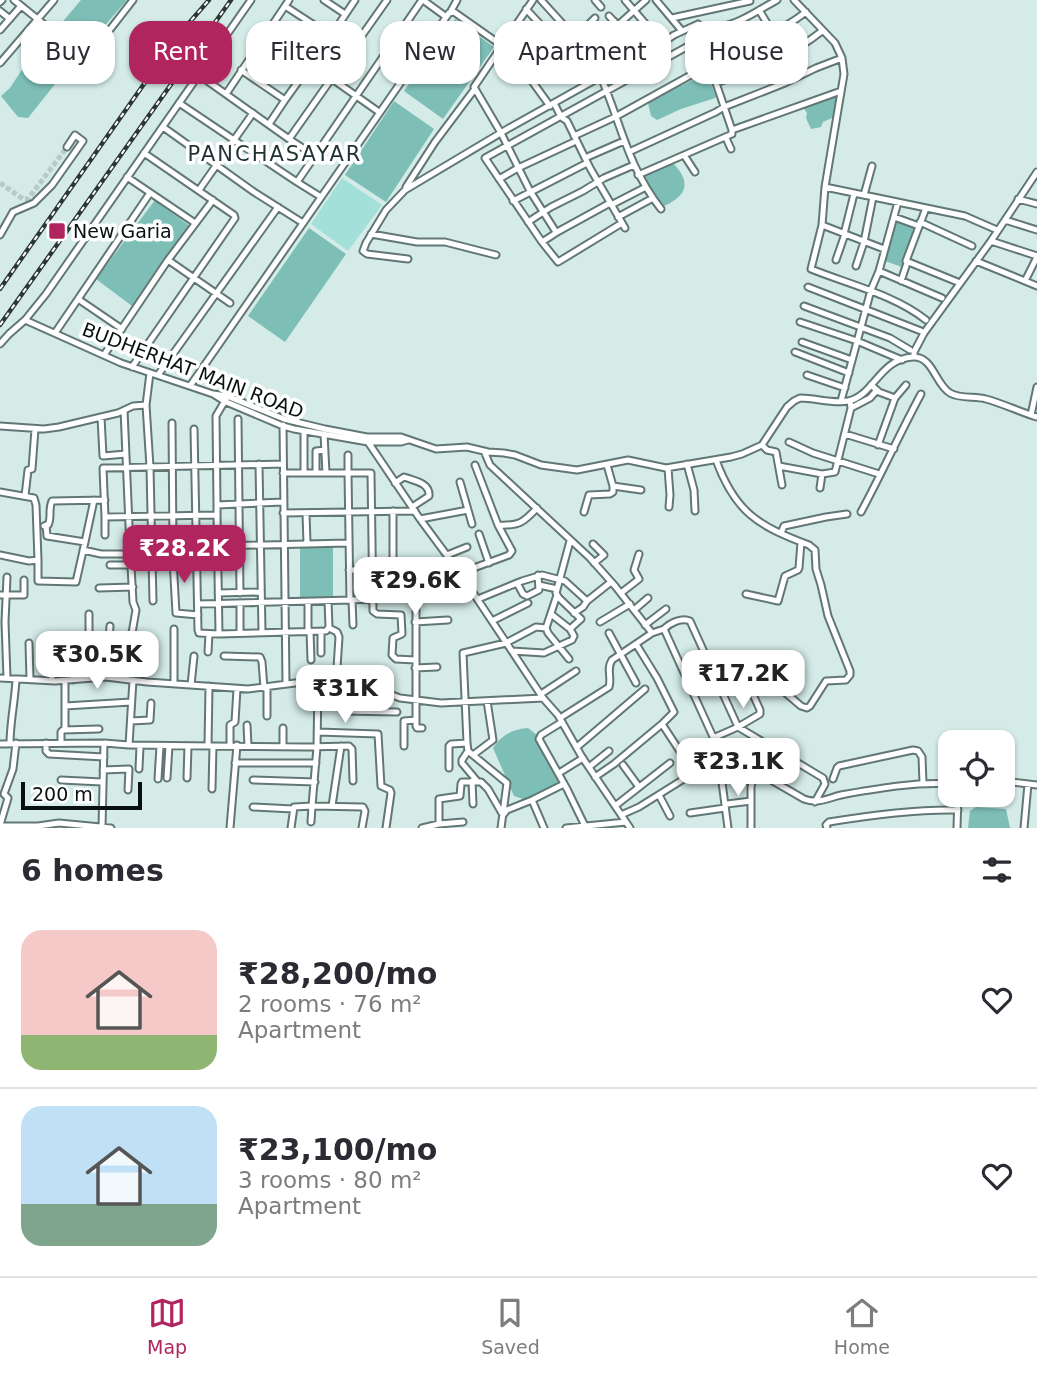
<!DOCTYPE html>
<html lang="en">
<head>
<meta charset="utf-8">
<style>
  :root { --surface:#fff; --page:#f2f2f3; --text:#2b2b33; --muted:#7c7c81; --line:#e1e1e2; --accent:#b1255f }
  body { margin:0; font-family:"DejaVu Sans",sans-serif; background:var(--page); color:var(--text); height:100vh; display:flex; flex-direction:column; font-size:26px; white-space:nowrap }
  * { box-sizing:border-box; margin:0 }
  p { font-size:23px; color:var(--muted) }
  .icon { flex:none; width:38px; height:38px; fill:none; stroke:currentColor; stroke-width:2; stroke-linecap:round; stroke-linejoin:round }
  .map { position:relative; height:828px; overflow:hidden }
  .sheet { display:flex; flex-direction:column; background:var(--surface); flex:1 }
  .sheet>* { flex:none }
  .banner { position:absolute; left:21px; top:21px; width:996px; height:63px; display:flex; gap:14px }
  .controls { position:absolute; left:938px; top:730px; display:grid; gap:14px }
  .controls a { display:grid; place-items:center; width:77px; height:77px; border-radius:14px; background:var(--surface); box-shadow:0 2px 5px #0004; font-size:35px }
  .scale { position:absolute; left:21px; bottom:18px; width:121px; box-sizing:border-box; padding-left:7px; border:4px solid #091110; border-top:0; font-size:19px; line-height:24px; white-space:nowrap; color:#091110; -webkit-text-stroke:5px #fff; paint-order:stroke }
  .price { position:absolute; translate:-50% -60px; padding:0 16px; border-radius:14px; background:#fff; color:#222; font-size:23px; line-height:46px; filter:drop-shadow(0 2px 4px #0008) }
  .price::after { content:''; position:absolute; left:50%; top:42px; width:21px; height:16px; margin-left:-10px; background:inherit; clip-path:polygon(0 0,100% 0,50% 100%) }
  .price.current { background:var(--accent); color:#fff }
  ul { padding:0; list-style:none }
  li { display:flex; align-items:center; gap:21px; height:175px; padding:0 21px }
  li+li { border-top:2px solid var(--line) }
  li span { display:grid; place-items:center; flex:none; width:196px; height:140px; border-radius:21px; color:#555 }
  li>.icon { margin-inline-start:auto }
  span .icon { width:84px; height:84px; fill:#fffc; stroke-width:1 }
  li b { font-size:30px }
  h2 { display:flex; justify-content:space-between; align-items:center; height:84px; padding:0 21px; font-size:30px }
  .pill { padding:0 24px; border-radius:21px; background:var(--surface); box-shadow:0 2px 5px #0004; font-size:24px; line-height:63px }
  .pill.current { background:var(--accent); color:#fff }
  .dock { display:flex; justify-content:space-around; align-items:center; height:98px; border-top:2px solid var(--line); background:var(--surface); font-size:19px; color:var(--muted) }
  .dock a { display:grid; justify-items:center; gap:4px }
  .dock .current { color:var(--accent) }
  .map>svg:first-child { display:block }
</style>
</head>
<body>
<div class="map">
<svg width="1037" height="828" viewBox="0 0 1037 828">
  <rect width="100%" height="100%" fill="#d4ebe8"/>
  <path fill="#a4e0da" d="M 342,178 L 382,205 L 348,251 L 311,224 Z"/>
  <path fill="#7dbeb7" d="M 81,0 L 127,0 L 82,52 L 61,31 L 64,20 Z
    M 455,19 L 494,47 L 443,119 L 404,91 Z
    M 291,21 L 317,37 L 284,82 L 258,64 Z
    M 48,40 L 56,56 L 71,64 L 28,118 L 18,117 L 1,96 L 10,88 L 21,71 L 36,61 Z
    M 707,73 L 716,97 L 715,98 L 681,109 L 657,120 L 651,116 L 648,103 L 650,101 Z
    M 835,96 L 836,98 L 834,117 L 823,122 L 821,127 L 811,129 L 806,118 L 807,113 L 803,107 Z
    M 394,101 L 434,129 L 386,202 L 345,175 Z
    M 673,163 C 691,182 688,195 664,206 L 642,176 L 660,167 Z
    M 155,200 L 191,227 L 132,306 L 96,279 Z
    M 897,221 L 914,226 L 913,238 L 902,267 L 885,261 Z
    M 309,228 L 346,254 L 285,342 L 248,316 Z
    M 300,544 L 333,545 L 333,597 L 300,597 Z
    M 528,728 L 537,735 L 558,781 L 556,786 L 526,800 L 514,796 L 493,748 C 501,735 513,729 528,728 Z
    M 976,807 L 1006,809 L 1010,828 L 968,828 L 970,811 Z"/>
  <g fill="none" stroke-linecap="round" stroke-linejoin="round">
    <path stroke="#b6cac8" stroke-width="5" stroke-dasharray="5 2.5" stroke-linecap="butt" d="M 0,183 L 23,199 L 28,199 L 67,147"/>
    <defs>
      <path id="minor" d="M 14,0 L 87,59 L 133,0
        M 289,0 L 285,6 L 331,36 L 355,0
        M 324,0 L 345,14
        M 423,0 L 445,16
        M 533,0 L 474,87 L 501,133 L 530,191 L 556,232
        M 541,0 L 607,73
        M 595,0 L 601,7
        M 625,0 L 662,43
        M 656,0 L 682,31
        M 794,0 L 835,43 L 842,58 L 844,74 L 825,187 L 965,216 L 997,230
        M 0,2 L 2,0
        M 526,9 L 593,81
        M 759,10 L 773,33
        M 0,11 L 10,19
        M 451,11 L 457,0
        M 609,16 L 643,53 L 653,67
        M 672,18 L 750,1
        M 618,25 L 646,0
        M 786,26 L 793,39 L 797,50
        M 0,30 L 21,6
        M 576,37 L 595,18
        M 588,52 L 614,21
        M 645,55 L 674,35 L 698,24 L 700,26 C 706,26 712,27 718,27 C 738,25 760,9 777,0
        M 707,59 C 742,47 776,35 806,12
        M 0,63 L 54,0
        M 311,64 L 379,112
        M 241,70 L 285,100 L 331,36
        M 199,75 L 289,139 L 387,0
        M 601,77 C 621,124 628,167 661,209
        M 716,83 C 757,68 788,58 822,31
        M 226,94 L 285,6
        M 179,103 L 234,140 L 199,190
        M 554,103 L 561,117 L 567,121 L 590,168 L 625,228
        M 253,113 L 234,140 L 297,182 L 422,0
        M 269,124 L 285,100
        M 163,127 L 254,192 L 303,223
        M 732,130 L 841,91
        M 574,136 L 615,117 L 709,65
        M 726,138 L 731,149
        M 289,139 L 315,156
        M 629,152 L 716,112 L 724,107 L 785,83 L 816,68 L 842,58
        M 684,155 L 695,172
        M 585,158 L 624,141
        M 638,175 L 732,134 L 732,130 L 701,39 L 698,24
        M 127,177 L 195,223
        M 499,179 L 518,168 L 576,141
        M 297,182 L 321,197
        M 406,187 L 435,142 L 474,90
        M 825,187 L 822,225 L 811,269 C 848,284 895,295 926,320
        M 864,195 L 872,166
        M 1018,199 L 1037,204
        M 513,201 L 587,163
        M 611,205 L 646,187
        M 926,208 L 906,261 L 960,283
        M 618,217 L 653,198
        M 894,217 L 919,226
        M 1005,220 L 1037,230
        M 528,222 L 551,207 L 583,191 L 604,178 L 634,165
        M 920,222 L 972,246
        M 622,223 L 558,262 L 542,242 L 485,158 L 701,39
        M 822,225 L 884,249
        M 371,234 L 417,242 L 445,242 L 496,255
        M 844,234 L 854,194
        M 0,235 L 13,212 L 34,203 L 52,185 L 83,141 L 75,135 L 67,147
        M 991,241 L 1037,256
        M 542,242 L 559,231 L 610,203
        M 408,259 L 367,254 L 363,251 L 366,243 L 386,210 L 405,190 L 509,128 L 643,53
        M 168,260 L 230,303
        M 836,260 L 845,234
        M 976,261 L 1025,281 L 1037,257
        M 856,266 L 864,242 L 873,197
        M 879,271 L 942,298
        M 901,281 L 907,263
        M 1025,281 L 1037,286
        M 808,287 L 921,331
        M 78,299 L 122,329
        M 804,306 L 890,338 L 910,350
        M 25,320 L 121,363 L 213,394 L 224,401 L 283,426 L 294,429 L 368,442 L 401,442 L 408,440
        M 800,322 L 857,341 L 902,360
        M 55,333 L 150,193
        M 802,342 L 852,360
        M 0,344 L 9,334 L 25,320 L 46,294 L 251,0
        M 795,352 L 849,373
        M 104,355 L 168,260 L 213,200
        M 914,357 L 914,352 L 924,333 L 991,241 L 1037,172
        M 132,367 L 235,218 L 234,215 L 144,153
        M 150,373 L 146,405 L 150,467 L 152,559 L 173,559
        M 158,375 L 278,207
        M 807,375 L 845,388
        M 871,385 L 879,392 L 895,398 L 906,385
        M 190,386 L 449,13 L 454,12 L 501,45 L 529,77 L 550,106
        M 213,394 L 227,396 L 284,419 L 325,429 L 367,437 L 401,437 L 436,449 L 467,447 L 488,452 L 504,453 L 515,455 L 541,465 L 577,470 L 628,460 L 666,468 L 731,457 L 742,454 L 762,445 L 787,407 L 794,401 L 800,398 C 816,398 833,404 848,401 C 874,396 879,359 913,357 C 933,356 935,384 950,393 C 960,399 975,396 986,399 C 1004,404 1020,412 1037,417
        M 841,401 L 871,290 L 879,271 L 898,202
        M 851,408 L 870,398 L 877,390
        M 124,410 L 130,548
        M 1031,415 L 1037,387
        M 101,417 L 103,456 L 126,454
        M 238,419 L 240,593
        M 172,423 L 173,548
        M 283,425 L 286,684
        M 0,426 L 44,429 L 59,427 L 118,413 L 133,406 L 146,405
        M 194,429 L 198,630 L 199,633 L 219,634 L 326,631 L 329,627 L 328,601
        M 324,434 L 326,473
        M 845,434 L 894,449
        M 367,437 L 368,442 L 420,519 L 460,573 L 543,698 L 558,715 L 582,757 L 630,828
        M 789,442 L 813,453 L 879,474
        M 762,445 L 767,450 L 776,452 L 782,485
        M 878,445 L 895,398
        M 484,451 L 490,465 L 590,558 L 615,586 L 652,633
        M 348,455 L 348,473 L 371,473 L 373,611 L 377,614 L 401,615 L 402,634 L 393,638 L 392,655 L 396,659 L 415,660
        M 716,460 C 735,512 758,526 809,545 L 815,550 L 816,569 L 821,585 L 828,616 L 850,671 L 850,675 L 846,680 L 826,681 L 810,706 L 807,708 L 801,706 L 774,683 L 751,691
        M 259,464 L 262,632
        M 283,464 L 103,468 L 105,517 L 217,515 L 217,505 L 283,502
        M 687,464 L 694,490 L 695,511
        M 779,466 L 822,474
        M 668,468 L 670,495 L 669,507
        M 283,473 L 348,473 L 350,600
        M 304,473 L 304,431
        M 316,473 L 316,451 L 325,450
        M 395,483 L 404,477 C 415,481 430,483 429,496 L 412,507
        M 613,486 L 641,490
        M 820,488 L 822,474 L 835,472 L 851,408 L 850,401
        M 0,492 L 34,498 L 36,505 L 38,560 L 29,561 L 0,555
        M 25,496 L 28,470 L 32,469 L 35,429
        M 217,505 L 216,416 L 226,399
        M 468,510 L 472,524
        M 584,512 L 589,495 L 610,494 L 613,492 L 613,486 L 607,465
        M 861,512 C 882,473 900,433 921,394
        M 283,513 L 415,511
        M 306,513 L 307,544
        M 217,515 L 219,634
        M 420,519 L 468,510 L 460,482
        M 498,525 C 519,526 523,523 537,508
        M 44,526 L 48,525 C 52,518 48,509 52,501 L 105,500
        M 781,533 L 784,526 L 826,517 L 847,514
        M 479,534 L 489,563
        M 105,535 L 105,517
        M 85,542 L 94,500
        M 593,544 L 604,555 L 594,563
        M 83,550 L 101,554 L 131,554
        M 447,555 L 467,547
        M 196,558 L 173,559 L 176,613 L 198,615
        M 152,559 L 153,601
        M 38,560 L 38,581 L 76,582 L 85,542 L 47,536 L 46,525
        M 110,565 L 131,565
        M 349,570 L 393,569
        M 460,573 L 509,555 L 512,551 L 498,525 L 475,465
        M 7,577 L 5,622 L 7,678
        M 517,583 L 523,594 L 527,596 L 539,590 L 538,575
        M 539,585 L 557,589
        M 99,588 L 133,587
        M 218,593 L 261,592
        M 621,593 L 639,579 L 634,570 L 639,554
        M 746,594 L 778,601 L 785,576 L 798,570 L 799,568 L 801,542
        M 0,595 L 24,595 L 24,580
        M 557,595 L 546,628 L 548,633 L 569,659
        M 478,599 L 522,581 L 542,575 L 565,581 L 587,601
        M 352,600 L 353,625
        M 308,602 L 308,631
        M 198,604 L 352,600 L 388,598 L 392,594 L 393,588 L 393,511
        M 634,610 L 648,598
        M 574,613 L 583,607 L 587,601 L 611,582
        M 89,614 L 89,631 L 93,641 L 91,677
        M 551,614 L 570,629
        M 492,621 L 528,603
        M 415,622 L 448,620
        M 600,622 L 630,604
        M 645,625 L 666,609
        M 329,628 L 337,632 L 339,637 L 336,683
        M 174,629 L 174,684
        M 664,629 C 670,623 682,617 690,621 L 738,727 L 823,778 L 825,784 L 815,802
        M 310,631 L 311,660
        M 321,631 L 321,653
        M 240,633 L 240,604
        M 609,633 L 636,683
        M 71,639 L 73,680
        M 51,642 L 52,681
        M 29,643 L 30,679
        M 125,647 L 153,645
        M 512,651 L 544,653 L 572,640 L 574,636 L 570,629 L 581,619 L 559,598 L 556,593 L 570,541
        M 208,652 L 209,634
        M 224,656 L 260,657 L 262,662 L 264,688
        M 415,668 L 437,667
        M 106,677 L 110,626
        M 0,678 L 55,681 L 106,677 L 147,682 L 248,689 L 295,683 L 341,683 L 374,688 L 400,698 L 441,703 L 543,698
        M 123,679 L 126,637 L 132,633 L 136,610 L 133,602 L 130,548 L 348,543
        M 65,681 L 65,730
        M 344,684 L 342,706 L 344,711 L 397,712
        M 191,685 L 194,656
        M 541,694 L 576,671
        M 65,706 L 131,702
        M 267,716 L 267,687
        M 560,718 L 609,687 C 612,677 606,669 612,660 L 652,633 L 664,629 L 719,750 L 804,799 C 820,805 831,796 846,794 C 881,788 915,782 950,784
        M 131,721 L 150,720 L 151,703
        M 562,722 L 541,735 L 539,739 L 567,789 L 585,826
        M 662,724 L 685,759 L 695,772 C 721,762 729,771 752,783
        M 247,725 L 248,746
        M 283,728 L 283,747
        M 422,728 L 417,728 L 416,726 L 416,571 L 421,568 L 454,566
        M 318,732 L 378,734 L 381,786 L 390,790 L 391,793 L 386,828
        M 713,738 L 738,727 L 760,714 L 760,710 L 742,670
        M 46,743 L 46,751 L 49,754 L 104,757
        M 61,743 L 61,732 L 63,730 L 99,729
        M 0,744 L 104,743 L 129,745 L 133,680
        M 10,744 C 10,722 15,701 16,679
        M 129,745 L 306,747 L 349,746 L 352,749 L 353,781
        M 230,745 L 230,725 L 235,722 L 237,689
        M 208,746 L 209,686
        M 404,746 L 404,721 L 416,720
        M 577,747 L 645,689
        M 468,751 L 462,760 L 462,763 L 477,781
        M 473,755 L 493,740 L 487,701
        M 685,759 L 700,748
        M 235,763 L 316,763
        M 623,765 L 639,787
        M 589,767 L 609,751
        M 720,767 L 728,828
        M 449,768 L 449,746 L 451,744 L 467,743
        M 139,769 L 140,746
        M 103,770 L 129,769 L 128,790
        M 559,773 L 583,758
        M 595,777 L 614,764 L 662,724 L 674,712 L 657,678 L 636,644
        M 167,778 L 169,746
        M 187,778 L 188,746
        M 158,779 L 160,746
        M 833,779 L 837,768 L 839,766 L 913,750 L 918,751 L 922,757 L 923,783
        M 61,780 L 102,782
        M 253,780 L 315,782
        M 472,781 L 473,804
        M 1003,781 L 1037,785
        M 212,789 L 213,746
        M 659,795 L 670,816
        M 532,800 L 544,828
        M 727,804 L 751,801
        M 332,806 L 341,746
        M 615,806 L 670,763
        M 253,807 L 293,809
        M 690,813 L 725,808
        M 621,815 L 639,807 L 695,772
        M 311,822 L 312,806 L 363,807 L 365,811 L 362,828
        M 439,824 L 439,799 L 460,796 L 461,784 L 462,782 L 481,782 L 488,789 L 503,815 L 507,810 L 532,800 L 564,784
        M 0,825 L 8,798 L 4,794 L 13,769 L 16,743
        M 0,826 L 38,826 L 59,823 L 111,828
        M 102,828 L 104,743
        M 230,828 L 237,745
        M 291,828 L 294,807 L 312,806 L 317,747 L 318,683
        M 422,828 L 439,824 L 463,822
        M 501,828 L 507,783 L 468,751 L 467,743 L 463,653 L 506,643 L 536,627 L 546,628
        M 566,828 L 626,822
        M 751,828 L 751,787 L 755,771
        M 827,828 L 826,825 L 829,822 C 871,815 915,809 958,810
        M 957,828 L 958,794
        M 1024,828 L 1028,784"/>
    </defs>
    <use href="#minor" stroke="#627775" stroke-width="9"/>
    <use href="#minor" stroke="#fff" stroke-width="5"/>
    <defs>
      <path id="rail" d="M 0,289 L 151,74 L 167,48 L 209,0
        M 0,325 L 231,0"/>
    </defs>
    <use href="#rail" stroke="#2c3735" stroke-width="4.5"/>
    <use href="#rail" stroke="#fff" stroke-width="2" stroke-dasharray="5" stroke-linecap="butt"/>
  </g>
  <rect fill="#b1255f" stroke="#fff" stroke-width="2.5" x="48" y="222" width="18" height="18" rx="3.5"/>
  <g text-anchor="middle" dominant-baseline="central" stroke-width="7" stroke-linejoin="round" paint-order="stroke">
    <g font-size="19" fill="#091110" stroke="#fff" text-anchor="start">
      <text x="73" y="231">New Garia</text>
    </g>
    <g font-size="19" fill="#091110" stroke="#fff">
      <text transform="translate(193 370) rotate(21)">BUDHERHAT MAIN ROAD</text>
    </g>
    <g font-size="21" letter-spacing="2" fill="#1f3231" stroke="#fff">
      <text x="275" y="154">PANCHASAYAR</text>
    </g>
  </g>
</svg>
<div class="controls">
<a><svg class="icon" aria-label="locate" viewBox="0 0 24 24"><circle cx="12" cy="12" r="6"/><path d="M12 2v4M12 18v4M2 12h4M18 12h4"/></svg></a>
</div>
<div class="scale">200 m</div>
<b class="price current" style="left:184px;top:585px">₹28.2K</b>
<b class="price" style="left:415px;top:617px">₹29.6K</b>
<b class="price" style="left:97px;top:691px">₹30.5K</b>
<b class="price" style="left:743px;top:710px">₹17.2K</b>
<b class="price" style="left:345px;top:725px">₹31K</b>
<b class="price" style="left:738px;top:798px">₹23.1K</b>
<div class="banner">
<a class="pill">Buy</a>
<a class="pill current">Rent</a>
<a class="pill">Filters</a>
<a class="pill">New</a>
<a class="pill">Apartment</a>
<a class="pill">House</a>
</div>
</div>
<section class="sheet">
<h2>6 homes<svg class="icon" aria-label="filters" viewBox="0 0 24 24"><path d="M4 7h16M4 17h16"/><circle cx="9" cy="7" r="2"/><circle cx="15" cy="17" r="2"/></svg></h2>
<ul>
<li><span style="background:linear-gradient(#f6c9c9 75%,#8fb573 0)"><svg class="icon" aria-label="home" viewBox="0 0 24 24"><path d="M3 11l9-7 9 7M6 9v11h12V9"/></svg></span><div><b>₹28,200/mo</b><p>2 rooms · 76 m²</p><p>Apartment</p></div><svg class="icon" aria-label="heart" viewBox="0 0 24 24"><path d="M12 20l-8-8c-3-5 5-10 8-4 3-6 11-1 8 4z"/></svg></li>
<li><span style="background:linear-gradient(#bfe0f5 70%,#7fa58c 0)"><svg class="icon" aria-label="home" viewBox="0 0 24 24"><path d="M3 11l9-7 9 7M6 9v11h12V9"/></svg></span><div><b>₹23,100/mo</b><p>3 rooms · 80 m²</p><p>Apartment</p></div><svg class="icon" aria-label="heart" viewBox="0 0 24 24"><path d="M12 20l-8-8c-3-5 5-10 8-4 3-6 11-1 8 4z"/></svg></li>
</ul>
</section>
<nav class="dock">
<a class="current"><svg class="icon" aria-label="map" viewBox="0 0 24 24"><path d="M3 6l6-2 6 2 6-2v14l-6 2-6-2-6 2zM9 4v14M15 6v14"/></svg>Map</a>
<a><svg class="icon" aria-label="saved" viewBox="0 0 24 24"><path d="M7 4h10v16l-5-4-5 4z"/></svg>Saved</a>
<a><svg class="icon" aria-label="home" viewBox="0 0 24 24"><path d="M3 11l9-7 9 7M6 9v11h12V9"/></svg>Home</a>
</nav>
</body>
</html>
